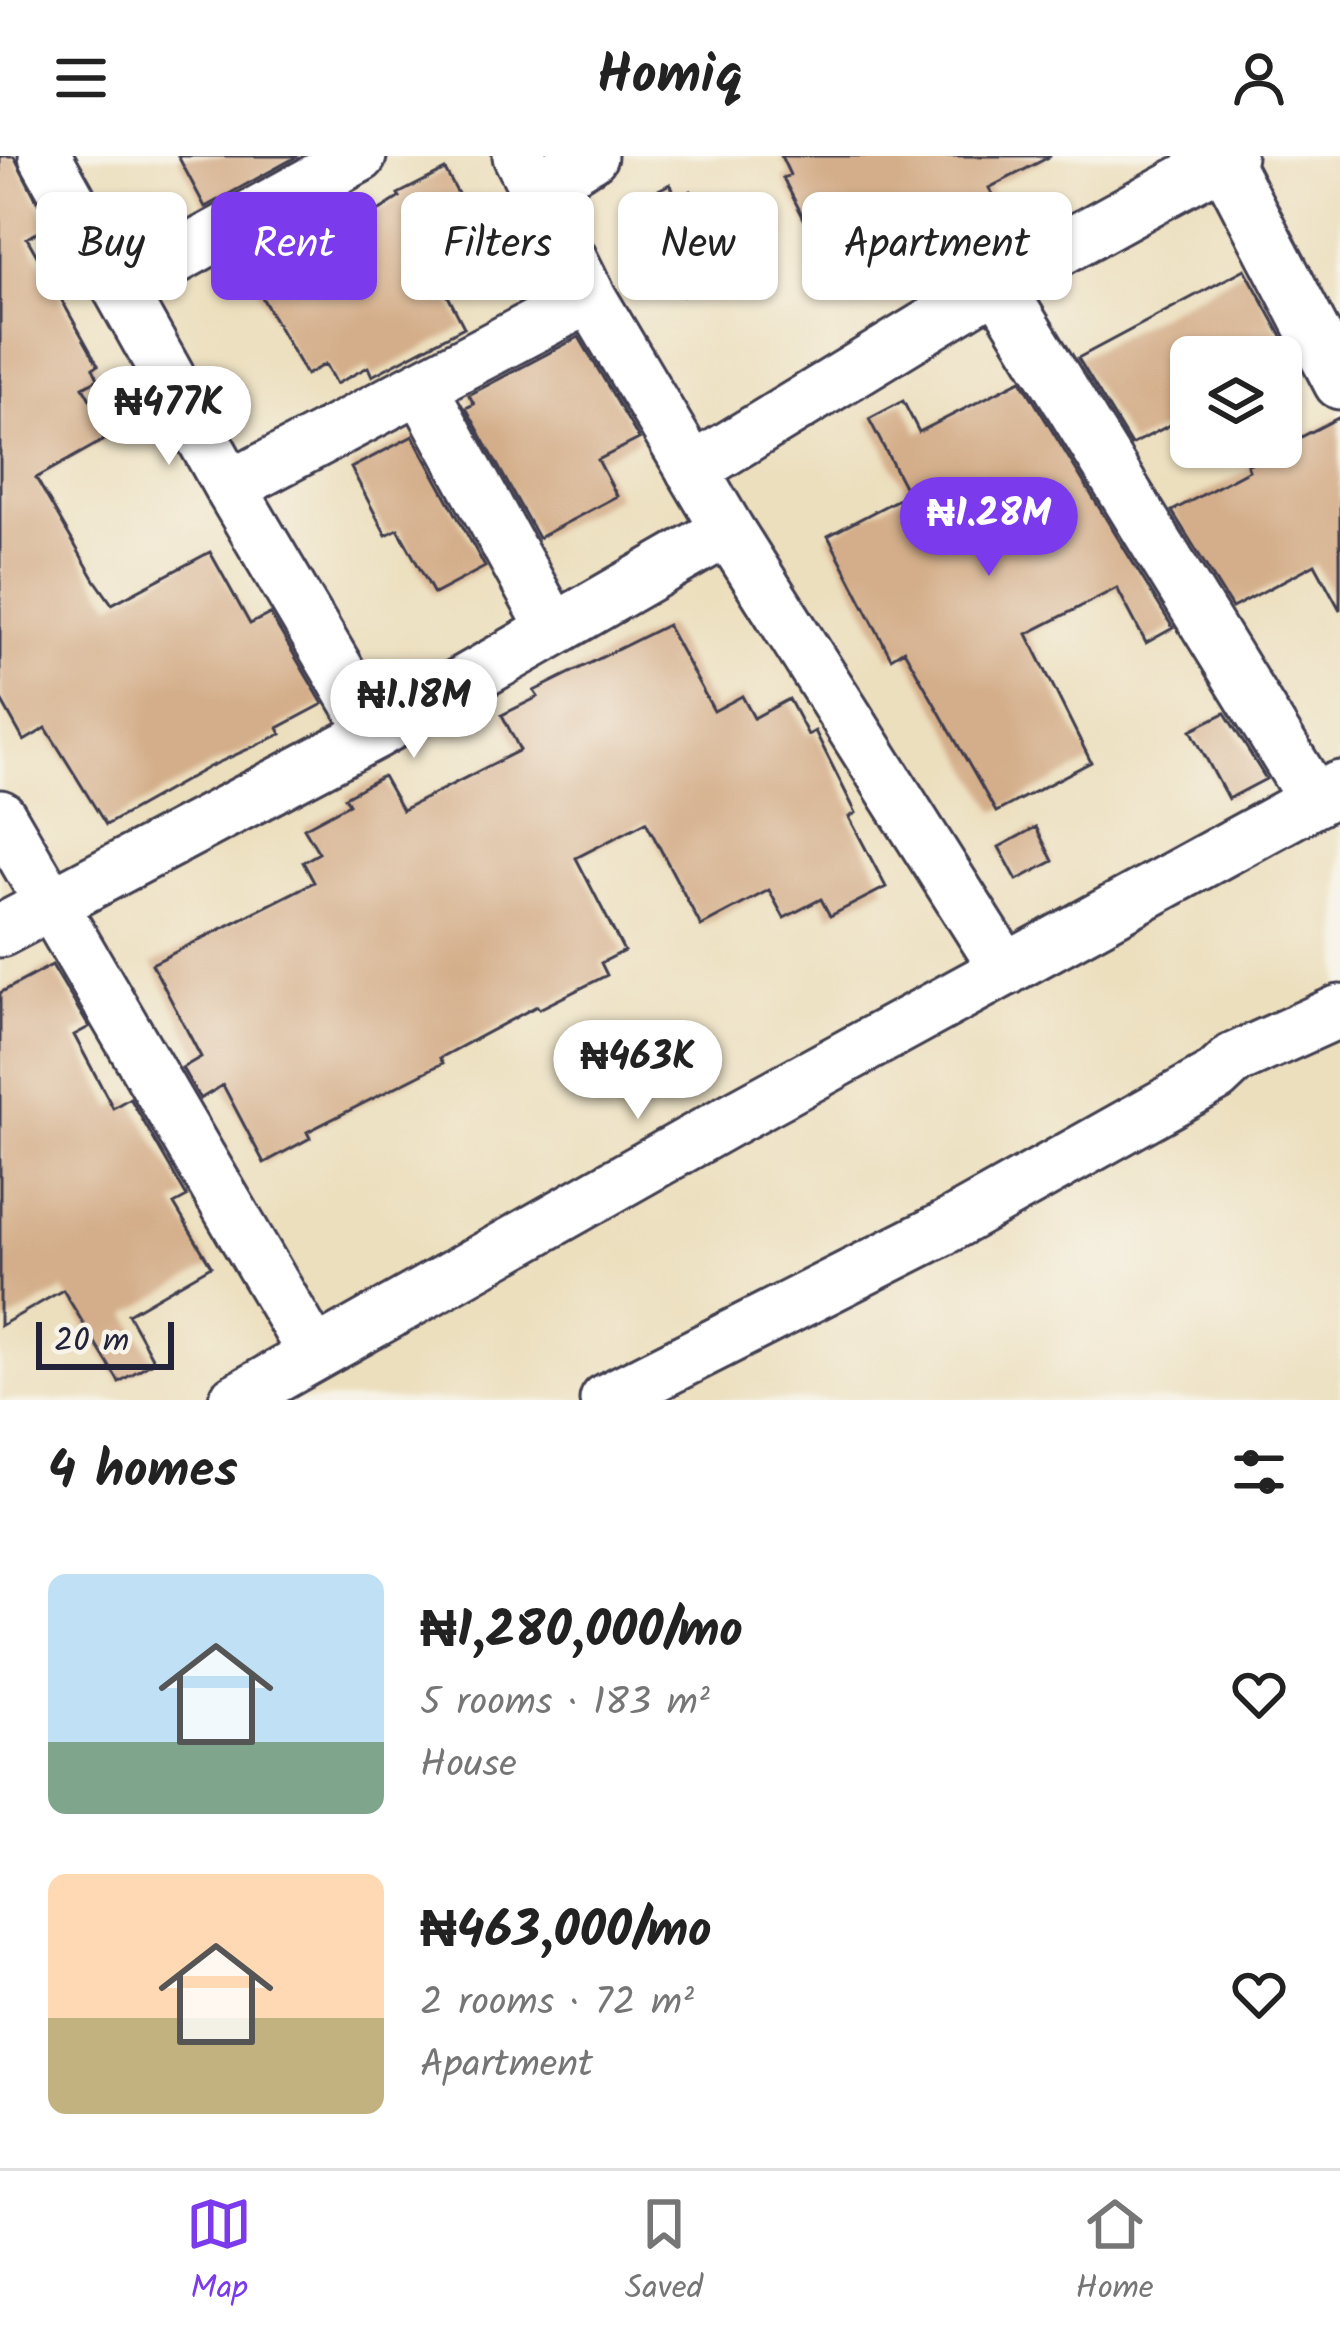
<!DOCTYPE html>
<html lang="en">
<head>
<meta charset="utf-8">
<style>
  :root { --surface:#fff; --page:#f6f6f6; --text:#222; --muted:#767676; --line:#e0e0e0; --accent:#7c3aed }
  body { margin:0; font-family:Kalam,sans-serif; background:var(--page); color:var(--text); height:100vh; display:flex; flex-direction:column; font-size:45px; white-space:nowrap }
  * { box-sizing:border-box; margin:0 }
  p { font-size:39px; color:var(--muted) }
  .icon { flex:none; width:66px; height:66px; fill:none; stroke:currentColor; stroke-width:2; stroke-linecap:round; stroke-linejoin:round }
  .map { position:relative; height:1244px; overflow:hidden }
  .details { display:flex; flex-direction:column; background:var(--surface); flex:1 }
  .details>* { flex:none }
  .top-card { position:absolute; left:36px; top:36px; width:1269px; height:108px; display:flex; gap:24px }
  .fabs { position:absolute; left:1170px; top:180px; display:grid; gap:24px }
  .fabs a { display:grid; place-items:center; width:132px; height:132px; border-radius:18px; background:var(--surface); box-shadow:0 3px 9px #0004; font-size:60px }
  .scale { position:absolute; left:36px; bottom:30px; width:138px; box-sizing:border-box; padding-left:12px; border:6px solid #22223b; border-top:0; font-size:33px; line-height:42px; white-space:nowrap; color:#22223b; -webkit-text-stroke:9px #f7f3e8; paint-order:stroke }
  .price { position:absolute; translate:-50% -102px; padding:0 27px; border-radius:42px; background:#fff; color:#222; font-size:39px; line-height:78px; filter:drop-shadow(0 3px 6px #0008) }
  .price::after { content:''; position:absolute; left:50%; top:72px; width:36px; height:27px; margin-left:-18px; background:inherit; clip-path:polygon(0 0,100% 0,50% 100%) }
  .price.current { background:var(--accent); color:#fff }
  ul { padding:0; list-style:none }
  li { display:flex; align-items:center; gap:36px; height:300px; padding:0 48px }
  li span { display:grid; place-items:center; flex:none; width:336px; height:240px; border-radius:18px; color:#555 }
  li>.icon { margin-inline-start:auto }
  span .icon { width:144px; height:144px; fill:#fffc; stroke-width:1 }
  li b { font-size:51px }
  h2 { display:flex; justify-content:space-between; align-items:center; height:144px; padding:0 48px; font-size:51px }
  .chip { padding:0 42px; border-radius:18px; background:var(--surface); box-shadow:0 3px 9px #0004; font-size:42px; line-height:108px }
  .chip.current { background:var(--accent); color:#fff }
  header { display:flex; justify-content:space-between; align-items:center; height:156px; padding:0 48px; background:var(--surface); font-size:54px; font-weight:700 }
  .dock { display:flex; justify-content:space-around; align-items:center; height:168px; border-top:3px solid var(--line); background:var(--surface); font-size:33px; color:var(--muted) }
  .dock a { display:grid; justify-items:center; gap:6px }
  .dock .current { color:var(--accent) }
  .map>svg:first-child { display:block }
</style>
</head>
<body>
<header><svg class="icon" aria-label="menu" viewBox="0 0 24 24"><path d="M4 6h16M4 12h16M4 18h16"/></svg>Homiq<svg class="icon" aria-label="person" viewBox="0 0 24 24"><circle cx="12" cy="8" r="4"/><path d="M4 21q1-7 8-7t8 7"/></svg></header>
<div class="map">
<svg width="1340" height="1244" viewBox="0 0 1340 1244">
  <rect width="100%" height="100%" fill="#f7f3e8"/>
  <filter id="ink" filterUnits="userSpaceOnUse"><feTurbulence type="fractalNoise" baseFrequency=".00833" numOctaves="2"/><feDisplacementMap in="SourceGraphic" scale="24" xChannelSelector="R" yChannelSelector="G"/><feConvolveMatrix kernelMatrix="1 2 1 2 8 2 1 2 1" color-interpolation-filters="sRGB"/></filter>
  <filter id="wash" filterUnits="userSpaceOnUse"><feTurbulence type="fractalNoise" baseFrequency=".004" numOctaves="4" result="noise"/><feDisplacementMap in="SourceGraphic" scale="48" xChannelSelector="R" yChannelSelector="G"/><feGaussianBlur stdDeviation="2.7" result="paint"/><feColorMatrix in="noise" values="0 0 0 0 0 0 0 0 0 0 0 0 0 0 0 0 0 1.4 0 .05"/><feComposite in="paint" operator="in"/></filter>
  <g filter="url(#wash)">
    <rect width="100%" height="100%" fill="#ecdfbe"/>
    <g id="blocks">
      <path fill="#d4ae8a" d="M 0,0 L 14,0 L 50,70 L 27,82 L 98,209 L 93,212 L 98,223 L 83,231 L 111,280 L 36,322 L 95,424 L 112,448 L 210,396 L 250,468 L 270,458 L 323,548 L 278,572 L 281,578 L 209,611 L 106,669 L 46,572 L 24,585 L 0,542 Z
        M 178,0 L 298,0 L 205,51 Z
        M 781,0 L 1051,0 L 989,32 L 1005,62 L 967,82 L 954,58 L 854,110 L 834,74 L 815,84 L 783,22 L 790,19 Z
        M 445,14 L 463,47 L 469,44 L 505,109 L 448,140 L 464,171 L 372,220 L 368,211 L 336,228 L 325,208 L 306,219 L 251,122 L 372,59 L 400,41 L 398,38 Z
        M 670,28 L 677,42 L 691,35 L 708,66 L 690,75 L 716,122 L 683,140 L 633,47 Z
        M 1245,113 L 1293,201 L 1191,201 L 1191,258 L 1131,289 L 1078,202 Z
        M 579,181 L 639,283 L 598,304 L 617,340 L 538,382 L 466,252 L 474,248 L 469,239 Z
        M 1021,224 L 1173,472 L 1146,487 L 1117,432 L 1027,478 L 1091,606 L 996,656 L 904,494 L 891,502 L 828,380 L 908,338 L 869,263 L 903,245 L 919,276 Z
        M 1340,261 L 1340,454 L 1315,408 L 1232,452 L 1172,355 L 1249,314 L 1247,309 Z
        M 413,280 L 485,411 L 434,438 L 398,373 L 386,379 L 351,312 Z
        M 667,469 L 714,555 L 742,540 L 754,562 L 789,543 L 808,579 L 815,575 L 856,657 L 849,661 L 886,731 L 830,760 L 821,743 L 784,762 L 769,734 L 701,770 L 646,666 L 576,702 L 624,795 L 601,807 L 607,819 L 539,853 L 537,850 L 440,902 L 443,907 L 307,976 L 310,982 L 264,1007 L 223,929 L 200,943 L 182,912 L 201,901 L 152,808 L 314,726 L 303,706 L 319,697 L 304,672 L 349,648 L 345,641 L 383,620 L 402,654 L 520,594 L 502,559 L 538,541 L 534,535 Z
        M 1225,557 L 1266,623 L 1228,643 L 1191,574 Z
        M 1036,671 L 1053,705 L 1017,724 L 999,691 Z
        M 52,809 L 89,871 L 74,879 L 113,952 L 130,942 L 187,1041 L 174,1048 L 211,1110 L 128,1158 L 154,1205 L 119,1226 L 63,1134 L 0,1170 L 0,837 Z"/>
    </g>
  </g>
  <g filter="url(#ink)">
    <use href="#blocks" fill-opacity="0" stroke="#403e4f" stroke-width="3"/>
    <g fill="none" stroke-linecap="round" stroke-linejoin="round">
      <defs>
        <path id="minor" d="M 45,0 L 230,331 L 375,577
          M 519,0 L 590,141 L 728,374 L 1006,814
          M 1224,4 L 1340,227
          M 536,32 L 591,0
          M 997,128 L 1315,645
          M 119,133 L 360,0
          M 421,231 L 554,474
          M 692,314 L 997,128 L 1230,0
          M 230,331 L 590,141
          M 0,660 L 314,1198
          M 0,775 L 375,577 L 728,374
          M 235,1244 L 730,964 L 1340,631
          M 606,1244 L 943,1073 L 1216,920 L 1234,903 L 1340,855"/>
      </defs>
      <use href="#minor" stroke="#403e4f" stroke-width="57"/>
      <use href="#minor" stroke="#fff" stroke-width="51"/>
    </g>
  </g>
</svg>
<div class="fabs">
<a><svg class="icon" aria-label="layers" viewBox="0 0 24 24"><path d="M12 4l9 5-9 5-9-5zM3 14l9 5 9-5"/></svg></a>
</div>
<div class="scale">20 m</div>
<b class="price" style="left:169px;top:312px">₦477K</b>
<b class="price current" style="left:989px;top:423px">₦1.28M</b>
<b class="price" style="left:414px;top:605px">₦1.18M</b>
<b class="price" style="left:638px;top:966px">₦463K</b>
<div class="top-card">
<a class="chip">Buy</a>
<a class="chip current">Rent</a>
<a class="chip">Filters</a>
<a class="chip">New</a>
<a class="chip">Apartment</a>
</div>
</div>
<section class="details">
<h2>4 homes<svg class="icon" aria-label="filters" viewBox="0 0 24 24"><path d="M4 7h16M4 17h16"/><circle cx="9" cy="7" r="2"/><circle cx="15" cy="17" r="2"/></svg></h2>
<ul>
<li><span style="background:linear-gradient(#bfe0f5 70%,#7fa58c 0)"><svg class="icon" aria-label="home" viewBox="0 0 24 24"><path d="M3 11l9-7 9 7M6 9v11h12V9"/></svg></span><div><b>₦1,280,000/mo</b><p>5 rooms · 183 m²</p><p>House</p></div><svg class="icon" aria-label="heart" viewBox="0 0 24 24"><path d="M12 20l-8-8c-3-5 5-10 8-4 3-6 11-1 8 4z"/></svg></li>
<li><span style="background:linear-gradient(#ffd9b3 60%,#c2b280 0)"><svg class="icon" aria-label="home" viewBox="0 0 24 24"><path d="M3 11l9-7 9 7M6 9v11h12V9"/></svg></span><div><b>₦463,000/mo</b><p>2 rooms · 72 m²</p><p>Apartment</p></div><svg class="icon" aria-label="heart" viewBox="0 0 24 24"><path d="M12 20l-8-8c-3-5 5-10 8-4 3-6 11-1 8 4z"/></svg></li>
</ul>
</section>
<nav class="dock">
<a class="current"><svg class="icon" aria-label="map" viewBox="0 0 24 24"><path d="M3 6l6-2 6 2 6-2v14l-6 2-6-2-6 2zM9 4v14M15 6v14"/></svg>Map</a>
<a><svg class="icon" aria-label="saved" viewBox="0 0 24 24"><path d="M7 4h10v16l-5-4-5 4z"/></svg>Saved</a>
<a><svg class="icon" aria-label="home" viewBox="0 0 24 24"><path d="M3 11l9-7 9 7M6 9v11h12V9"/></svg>Home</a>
</nav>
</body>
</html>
